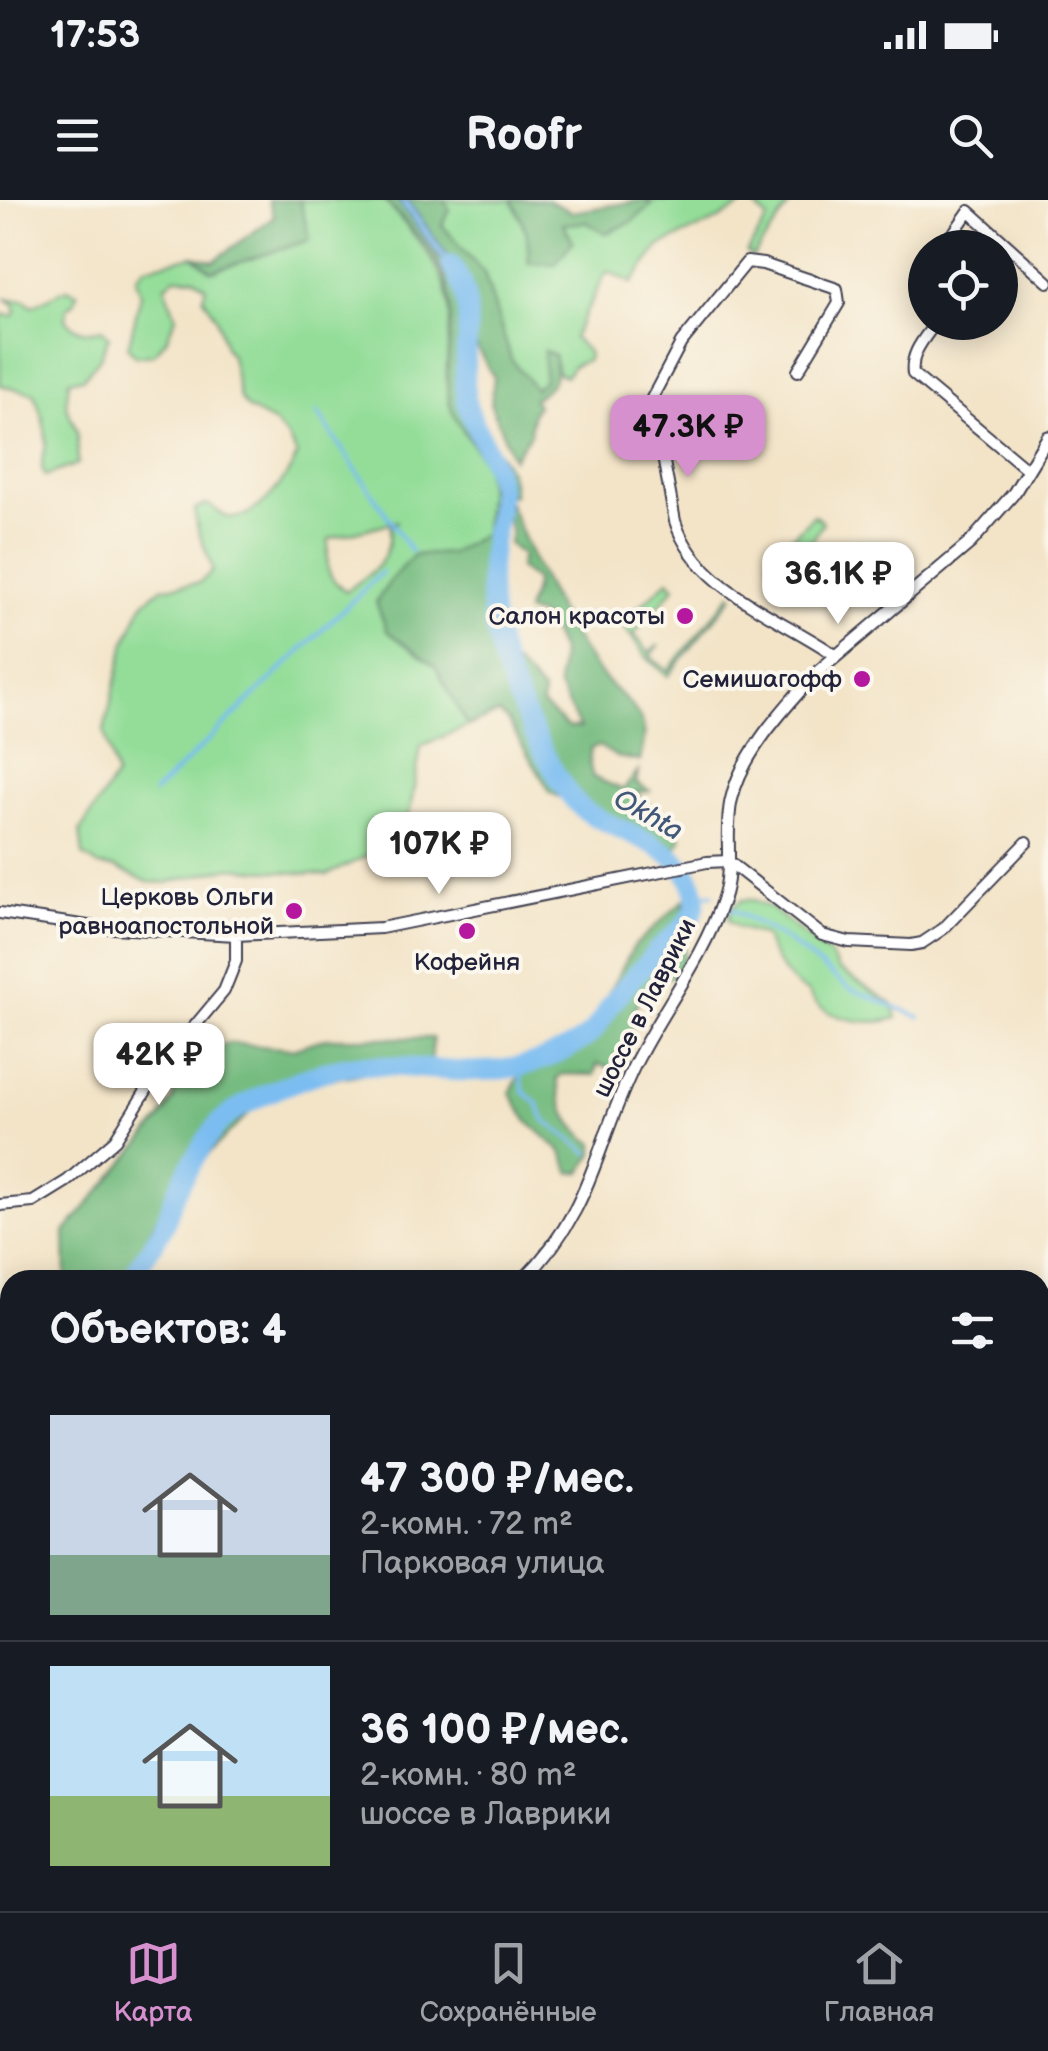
<!DOCTYPE html>
<html lang="ru">
<head>
<meta charset="utf-8">
<style>
  :root { --surface:#171b24; --page:#242831; --text:#f1f3f6; --muted:#9ea1a6; --line:#363941; --accent:#d690ce }
  body { margin:0; font-family:"Balsamiq Sans",sans-serif; background:var(--page); color:var(--text); height:100vh; display:flex; flex-direction:column; font-size:38px; white-space:nowrap }
  * { box-sizing:border-box; margin:0 }
  p { font-size:32px; color:var(--muted) }
  .icon { flex:none; width:55px; height:55px; fill:none; stroke:currentColor; stroke-width:2; stroke-linecap:round; stroke-linejoin:round }
  .map { position:relative; flex:1; overflow:hidden }
  .drawer { position:absolute; left:0px; top:1070px; width:1050px; height:642px; display:flex; flex-direction:column; background:var(--surface); border-radius:30px 30px 0 0; box-shadow:0 5px 25px #0003 }
  .drawer>* { flex:none }
  .tools { position:absolute; left:908px; top:30px; display:grid; gap:20px }
  .tools a { display:grid; place-items:center; width:110px; height:110px; border-radius:50%; background:var(--surface); box-shadow:0 5px 25px #0003; font-size:50px }
  .price { position:absolute; translate:-50% -85px; padding:0 22px; border-radius:20px; background:#fff; color:#222; font-size:32px; line-height:65px; filter:drop-shadow(0 2px 5px #0008) }
  .price::after { content:''; position:absolute; left:50%; top:60px; width:30px; height:22px; margin-left:-15px; background:inherit; clip-path:polygon(0 0,100% 0,50% 100%) }
  .price.on { background:var(--accent); color:#111 }
  ul { padding:0; list-style:none }
  li { display:flex; align-items:center; gap:30px; height:250px; padding:0 50px }
  li+li { border-top:2px solid var(--line) }
  li span { display:grid; place-items:center; flex:none; width:280px; height:200px; border-radius:0px; color:#555 }
  li>.icon { margin-inline-start:auto }
  span .icon { width:120px; height:120px; fill:#fffc; stroke-width:1 }
  li b { font-size:42px }
  h2 { display:flex; justify-content:space-between; align-items:center; height:120px; padding:0 50px; font-size:42px }
  .status { display:flex; justify-content:space-between; align-items:center; height:70px; padding:0 50px; background:var(--surface); direction:ltr }
  .status svg { height:28px; fill:currentColor }
  header { display:flex; justify-content:space-between; align-items:center; height:130px; padding:0 50px; background:var(--surface); font-size:45px; font-weight:700 }
  .tabs { display:flex; justify-content:space-around; align-items:center; height:140px; border-top:2px solid var(--line); background:var(--surface); font-size:28px; color:var(--muted) }
  .tabs a { display:grid; justify-items:center; gap:5px }
  .tabs .on { color:var(--accent) }
  .map>svg:first-child { display:block }
</style>
</head>
<body>
<div class="status"><b>17:53</b><svg viewBox="0 0 49 12"><path d="M0 12V9h3v3zM5 12V6h3v6zM10 12V3h3v9zM15 12V0h3v12zM26 1h20v11H26zM47 4h2v5h-2z"/></svg></div>
<header><svg class="icon" aria-label="menu" viewBox="0 0 24 24"><path d="M4 6h16M4 12h16M4 18h16"/></svg>Roofr<svg class="icon" aria-label="search" viewBox="0 0 24 24"><circle cx="10" cy="10" r="6"/><path d="M15 15l6 6"/></svg></header>
<div class="map">
<svg width="1048" height="1711" viewBox="0 0 1048 1711">
  <rect width="100%" height="100%" fill="#fbf7ec"/>
  <filter id="ink" filterUnits="userSpaceOnUse"><feTurbulence type="fractalNoise" baseFrequency=".01" numOctaves="2"/><feDisplacementMap in="SourceGraphic" scale="20" xChannelSelector="R" yChannelSelector="G"/><feConvolveMatrix kernelMatrix="1 2 1 2 8 2 1 2 1" color-interpolation-filters="sRGB"/></filter>
  <filter id="wash" filterUnits="userSpaceOnUse"><feTurbulence type="fractalNoise" baseFrequency=".0048" numOctaves="4" result="noise"/><feDisplacementMap in="SourceGraphic" scale="40" xChannelSelector="R" yChannelSelector="G"/><feGaussianBlur stdDeviation="2.25" result="paint"/><feColorMatrix in="noise" values="0 0 0 0 0 0 0 0 0 0 0 0 0 0 0 0 0 1.4 0 .05"/><feComposite in="paint" operator="in"/></filter>
  <g filter="url(#wash)">
    <rect width="100%" height="100%" fill="#f3e4c8"/>
    <path fill="#93dd98" stroke="#5a806a" stroke-width="2.5" fill-rule="evenodd" d="M 300,0 L 384,0 C 414,36 451,69 450,119 C 449,148 443,175 450,204 C 455,225 476,244 484,265 C 492,286 485,311 484,334 L 451,353 L 414,355 L 435,466 L 468,526 L 421,546 L 410,611 L 391,640 L 373,653 L 327,675 L 228,668 L 166,683 L 148,682 L 116,668 L 99,666 L 83,655 L 80,631 L 116,576 L 104,531 L 125,444 L 143,403 L 163,387 L 199,383 L 213,371 C 207,348 195,333 195,309 L 207,304 C 213,307 222,315 228,317 C 254,323 290,277 297,255 L 288,238 L 273,222 L 248,209 L 240,199 L 231,156 L 225,147 L 216,116 L 203,97 L 206,87 L 195,78 L 175,77 L 165,86 L 176,117 L 166,140 L 154,154 L 136,156 L 128,148 L 141,94 L 136,78 L 145,67 L 193,56 L 212,71 L 309,40 ZM 398,321 L 390,326 C 391,362 373,372 346,391 C 323,375 327,365 329,339 Z
      M 443,0 L 511,0 C 524,20 529,39 529,62 L 562,24 L 586,22 L 606,33 L 630,23 L 651,5 L 648,0 L 793,0 L 753,57 L 747,53 L 768,19 L 750,1 L 716,21 L 659,46 L 632,83 L 607,71 L 573,138 L 588,152 L 587,160 L 573,166 L 565,176 L 558,173 L 554,155 L 545,151 L 544,180 L 535,189 L 511,159 L 484,73 L 442,25 L 449,11 Z
      M 66,89 L 77,93 L 74,103 L 67,108 L 66,119 C 77,133 86,133 102,129 L 109,137 L 99,159 L 83,178 L 69,180 L 66,206 L 77,231 L 78,264 L 45,276 C 38,263 45,256 46,243 C 46,226 40,209 34,193 L 0,185 L 0,114 L 12,116 L 16,113 L 14,104 L 6,99 L 25,100 L 32,106 Z
      M 814,315 L 823,322 L 785,388 L 778,383 L 769,360 Z
      M 669,380 L 675,387 L 634,434 L 649,452 L 659,445 L 650,456 L 668,471 L 731,394 L 733,396 L 668,476 L 648,459 L 621,423 Z
      M 742,700 L 754,700 L 771,708 L 831,756 L 838,769 L 893,804 L 897,818 C 870,827 822,820 808,792 C 789,785 770,755 765,736 L 737,727 L 728,720 L 732,707 Z"/>
    <path fill="#76bc80" stroke="#4c6f5e" stroke-width="2.5" fill-rule="evenodd" d="M 268,0 L 300,0 L 310,40 L 212,71 L 193,56 L 214,61 L 274,17 Z
      M 385,0 L 444,0 L 450,10 L 442,25 L 484,73 L 511,159 L 535,189 L 544,180 L 544,151 L 554,155 C 559,178 553,186 533,199 L 537,206 L 532,213 L 530,234 L 513,259 L 491,205 L 494,177 L 474,143 C 471,168 472,208 484,230 C 497,256 513,262 513,295 L 506,296 C 529,353 562,428 602,476 C 615,492 641,508 644,530 C 646,539 641,552 640,561 L 617,557 L 599,546 L 591,548 L 589,564 L 593,577 L 623,590 L 638,572 L 636,583 L 650,591 L 634,593 L 678,631 L 681,640 L 674,651 L 650,636 L 551,593 L 507,520 L 499,513 L 468,526 L 435,466 L 387,431 L 376,402 L 392,378 L 414,355 L 451,353 L 484,334 C 485,311 492,286 484,264 C 476,243 455,225 450,204 C 442,165 456,126 448,88 C 441,55 406,24 385,0 ZM 505,309 L 511,332 L 509,344 L 522,355 L 519,368 L 535,380 C 536,393 528,399 526,412 L 539,415 L 551,429 L 561,452 L 558,486 L 580,528 L 567,527 L 542,505 L 543,492 L 507,455 L 493,398 L 496,372 L 489,369 C 488,345 490,328 505,309 Z
      M 511,0 L 547,0 L 572,12 L 644,0 L 652,5 L 630,23 L 606,33 L 586,22 L 563,24 L 573,41 L 555,64 L 529,63 C 529,39 524,20 511,0 Z
      M 684,700 L 684,758 L 677,775 C 613,789 648,834 613,868 L 597,864 L 595,875 L 563,874 L 557,879 C 561,910 568,926 594,944 L 594,952 L 582,972 L 571,973 L 562,952 L 528,922 L 510,893 L 530,856 L 587,833 L 634,746 Z
      M 326,838 L 433,838 L 430,864 L 304,883 L 255,907 L 210,952 L 163,1007 L 125,1080 L 66,1080 L 65,1032 L 161,919 L 173,899 L 178,877 L 201,852 L 229,843 L 292,849 Z
      M 10,1232 L 10,1320 L 0,1322 L 0,1256 Z"/>
    <path fill="#7cbdf1" stroke="#4f7096" stroke-width="2.5" d="M 397,0 L 407,0 L 454,64 L 464,89 Z"/>
    <g fill="none" stroke-linecap="round" stroke-linejoin="round">
      <path stroke="#7cbdf1" stroke-width="4" d="M 317,212 L 411,351
        M 154,593 L 382,372
        M 695,692 L 713,695
        M 730,708 L 785,739 L 849,788 L 920,817
        M 519,868 L 524,892 L 538,904 L 544,920 L 589,953"/>
      <path stroke="#7cbdf1" stroke-width="20" d="M 131,1080 C 140,1062 153,1046 163,1028 C 167,1020 169,1009 173,1000 C 182,979 208,932 225,918 C 252,896 331,864 365,865 C 446,867 509,888 584,839 C 600,828 604,812 616,798 C 628,782 643,768 655,753 C 670,735 701,721 695,693 C 684,643 620,635 584,610 C 557,591 509,485 500,451 C 490,416 487,383 492,347 C 494,327 501,308 499,288 C 495,251 467,225 465,189 C 462,146 480,103 451,65
        M 0,1443 L 10,1428"/>
    </g>
  </g>
  <g filter="url(#ink)">
    <g fill="none" stroke-linecap="round" stroke-linejoin="round">
      <defs>
        <path id="minor" d="M 943,48 L 969,11 L 1048,82
          M 936,122 C 924,139 910,153 913,174 L 1028,270
          M 798,171 L 839,103 L 837,89 L 763,64 L 747,62 L 681,143 L 652,198 L 675,321 C 696,389 782,418 835,455
          M 0,713 L 95,727 L 236,735 L 381,728 L 707,662 L 728,661 L 822,735 L 849,742 L 911,745 L 922,743 L 943,729 L 1027,642
          M 0,1005 L 33,1002 L 67,981 L 115,940 L 163,864 L 224,791 L 236,761 L 236,735"/>
        <path id="tertiary" d="M 523,1080 C 593,1010 594,949 634,866 C 662,809 702,761 723,699 C 734,668 724,634 731,601 C 741,554 783,510 814,475 L 970,343 L 1014,293 L 1048,237
          M 656,1702 L 657,1711"/>
      </defs>
      <use href="#minor" stroke="#413f50" stroke-width="14"/>
      <use href="#tertiary" stroke="#413f50" stroke-width="15"/>
      <use href="#minor" stroke="#fff" stroke-width="10"/>
      <use href="#tertiary" stroke="#fff" stroke-width="11"/>
    </g>
  </g>
  <g fill="#b5179e" stroke="#fbf7ec" stroke-width="4">
    <circle cx="685" cy="416" r="10"/>
    <circle cx="862" cy="479" r="10"/>
    <circle cx="294" cy="711" r="10"/>
    <circle cx="467" cy="731" r="10"/>
  </g>
  <g text-anchor="middle" dominant-baseline="central" stroke-width="8" stroke-linejoin="round" paint-order="stroke">
    <g font-size="25" fill="#22223b" stroke="#fbf7ec" text-anchor="end">
      <text x="665" y="416">Салон красоты</text>
      <text x="842" y="479">Семишагофф</text>
      <text x="274" y="697">Церковь Ольги<tspan x="274" dy="29">равноапостольной</tspan></text>
      <text x="467" y="762" text-anchor="middle">Кофейня</text>
    </g>
    <g font-size="25" fill="#22223b" stroke="#fbf7ec">
      <text transform="translate(645 808) rotate(-63)">шоссе в Лаврики</text>
    </g>
    <g font-size="28" font-style="italic" fill="#42587b" stroke="#fbf7ec">
      <text transform="translate(648 615) rotate(30)">Okhta</text>
    </g>
  </g>
</svg>
<div class="tools">
<a><svg class="icon" aria-label="locate" viewBox="0 0 24 24"><circle cx="12" cy="12" r="6"/><path d="M12 2v4M12 18v4M2 12h4M18 12h4"/></svg></a>
</div>
<b class="price on" style="left:688px;top:280px">47.3K ₽</b>
<b class="price" style="left:838px;top:427px">36.1K ₽</b>
<b class="price" style="left:439px;top:697px">107K ₽</b>
<b class="price" style="left:159px;top:908px">42K ₽</b>
<section class="drawer">
<h2>Объектов: 4<svg class="icon" aria-label="filters" viewBox="0 0 24 24"><path d="M4 7h16M4 17h16"/><circle cx="9" cy="7" r="2"/><circle cx="15" cy="17" r="2"/></svg></h2>
<ul>
<li><span style="background:linear-gradient(#c9d6e8 70%,#7fa58c 0)"><svg class="icon" aria-label="home" viewBox="0 0 24 24"><path d="M3 11l9-7 9 7M6 9v11h12V9"/></svg></span><div><b>47 300 ₽/мес.</b><p>2-комн. · 72 m²</p><p>Парковая улица</p></div></li>
<li><span style="background:linear-gradient(#bfe0f5 65%,#8fb573 0)"><svg class="icon" aria-label="home" viewBox="0 0 24 24"><path d="M3 11l9-7 9 7M6 9v11h12V9"/></svg></span><div><b>36 100 ₽/мес.</b><p>2-комн. · 80 m²</p><p>шоссе в Лаврики</p></div></li>
</ul>
</section>
</div>
<nav class="tabs">
<a class="on"><svg class="icon" aria-label="map" viewBox="0 0 24 24"><path d="M3 6l6-2 6 2 6-2v14l-6 2-6-2-6 2zM9 4v14M15 6v14"/></svg>Карта</a>
<a><svg class="icon" aria-label="saved" viewBox="0 0 24 24"><path d="M7 4h10v16l-5-4-5 4z"/></svg>Сохранённые</a>
<a><svg class="icon" aria-label="home" viewBox="0 0 24 24"><path d="M3 11l9-7 9 7M6 9v11h12V9"/></svg>Главная</a>
</nav>
</body>
</html>
